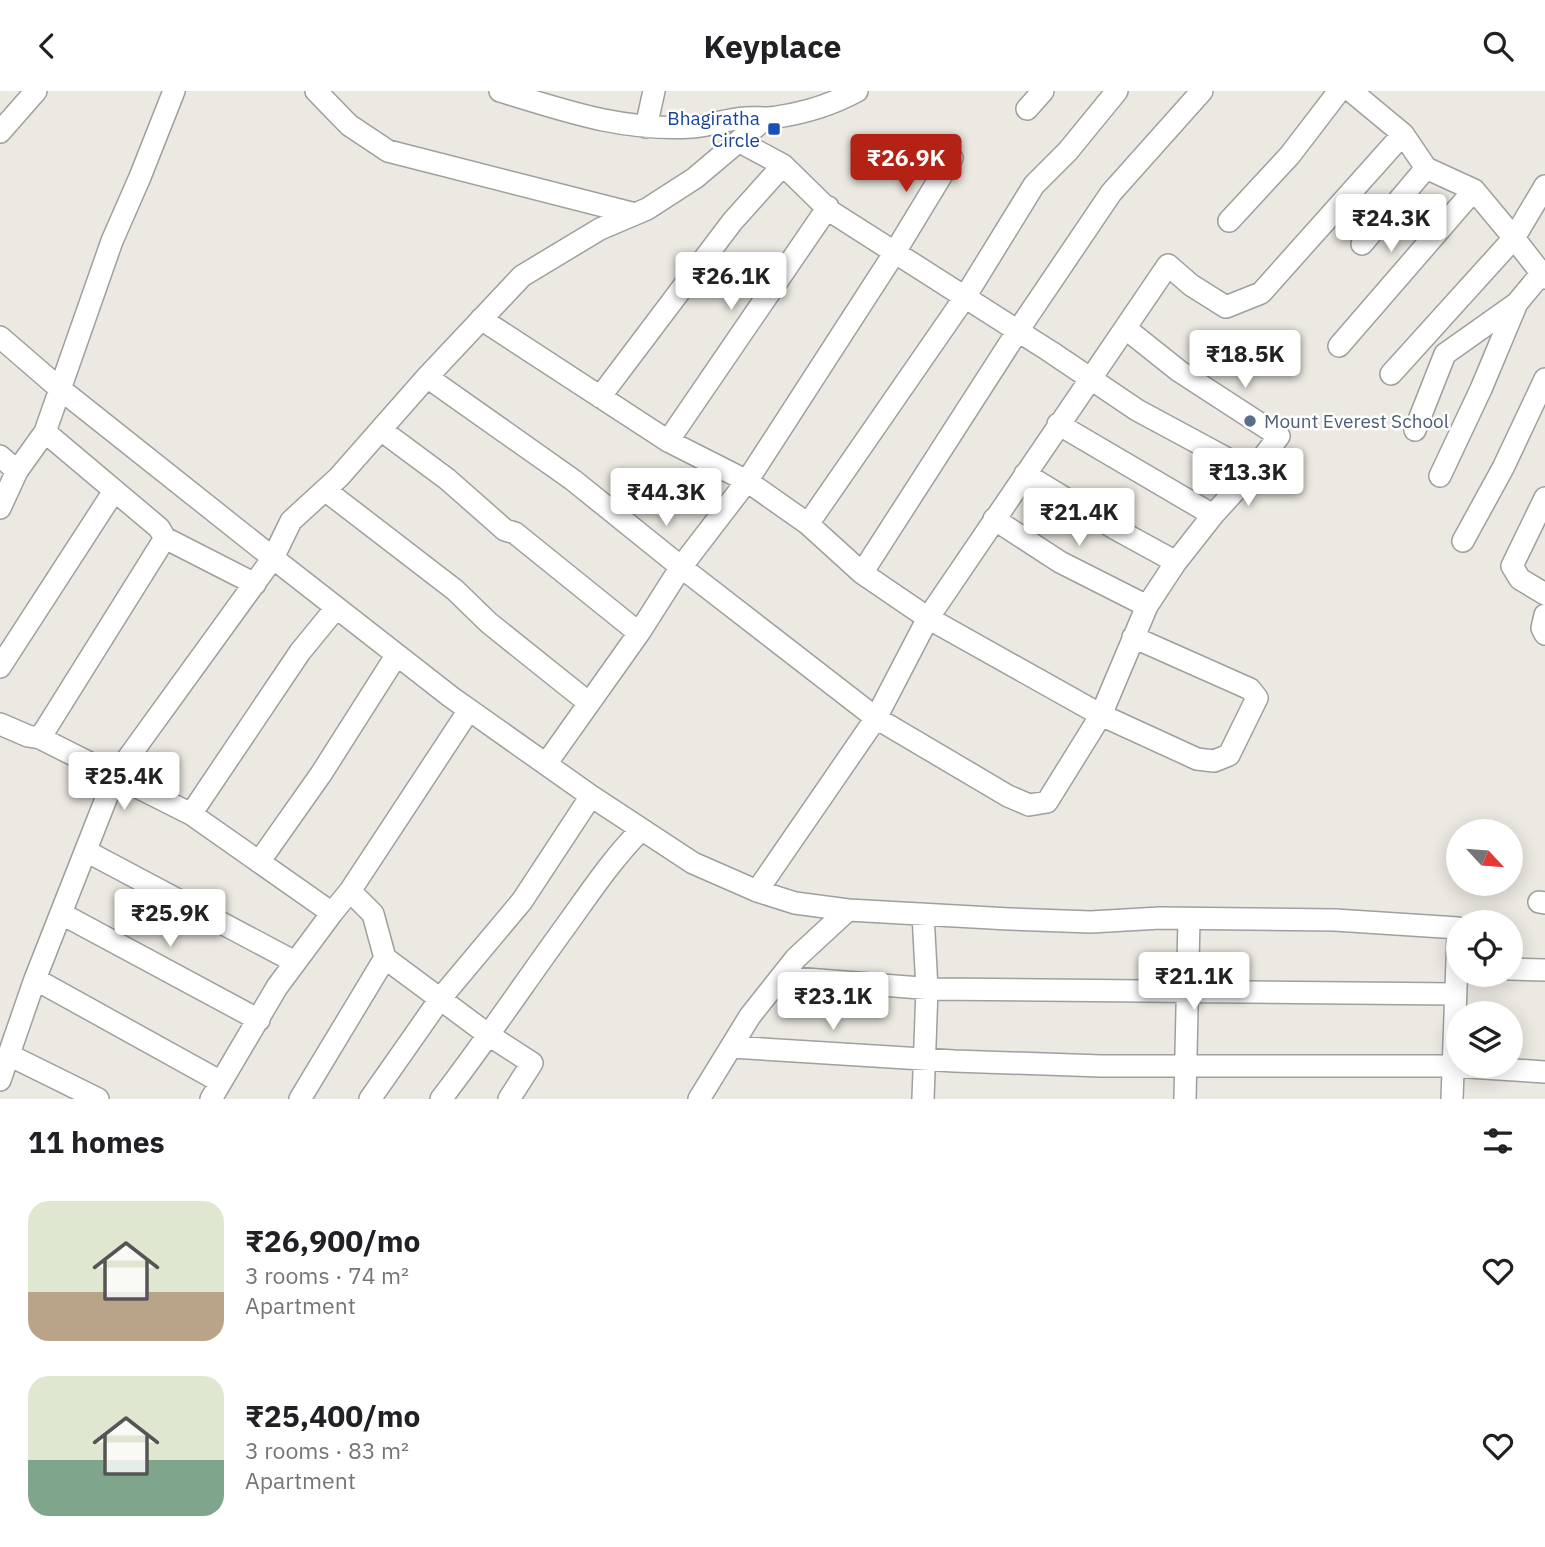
<!DOCTYPE html>
<html lang="en">
<head>
<meta charset="utf-8">
<style>
  :root { --surface:#fff; --page:#f2f2f2; --text:#202124; --muted:#757577; --accent:#b32214 }
  body { margin:0; font-family:"IBM Plex Sans",sans-serif; background:var(--page); color:var(--text); height:100vh; display:flex; flex-direction:column; font-size:26px; white-space:nowrap }
  * { box-sizing:border-box; margin:0 }
  p { font-size:23px; color:var(--muted) }
  .icon { flex:none; width:38px; height:38px; fill:none; stroke:currentColor; stroke-width:2; stroke-linecap:round; stroke-linejoin:round }
  .map { position:relative; height:1008px; overflow:hidden }
  .panel { display:flex; flex-direction:column; background:var(--surface); flex:1 }
  .panel>* { flex:none }
  .needle { width:46px; rotate:116deg }
  .controls { position:absolute; left:1446px; top:728px; display:grid; gap:14px }
  .controls a { display:grid; place-items:center; width:77px; height:77px; border-radius:50%; background:var(--surface); box-shadow:0 4px 18px #0003; font-size:35px }
  .price { position:absolute; translate:-50% -60px; padding:0 16px; border-radius:7px; background:#fff; color:#222; font-size:23px; line-height:46px; filter:drop-shadow(0 2px 4px #0008) }
  .price::after { content:''; position:absolute; left:50%; top:42px; width:21px; height:16px; margin-left:-10px; background:inherit; clip-path:polygon(0 0,100% 0,50% 100%) }
  .price.current { background:var(--accent); color:#fff }
  ul { padding:0; list-style:none }
  li { display:flex; align-items:center; gap:21px; height:175px; padding:0 28px }
  li span { display:grid; place-items:center; flex:none; width:196px; height:140px; border-radius:21px; color:#555 }
  li>.icon { margin-inline-start:auto }
  span .icon { width:84px; height:84px; fill:#fffc; stroke-width:1 }
  li b { font-size:30px }
  h2 { display:flex; justify-content:space-between; align-items:center; height:84px; padding:0 28px; font-size:30px }
  header { display:flex; justify-content:space-between; align-items:center; height:91px; padding:0 28px; background:var(--surface); font-size:32px; font-weight:800 }
  .map>svg:first-child { display:block }
</style>
</head>
<body>
<header><svg class="icon" aria-label="back" viewBox="0 0 24 24"><path d="M15 5l-7 7 7 7"/></svg>Keyplace<svg class="icon" aria-label="search" viewBox="0 0 24 24"><circle cx="10" cy="10" r="6"/><path d="M15 15l6 6"/></svg></header>
<div class="map">
<svg width="1545" height="1008" viewBox="0 0 1545 1008">
  <rect width="100%" height="100%" fill="#ece9e2"/>
  <g fill="none" stroke-linecap="round" stroke-linejoin="round">
    <defs>
      <path id="minor" d="M 316,0 L 349,34 L 388,60 L 635,123
        M 500,0 C 566,20 621,40 692,36 C 710,35 727,28 745,27 C 755,26 766,28 777,26 C 804,22 833,13 857,0
        M 1351,0 L 1403,43 L 1426,77 L 1474,99 L 1514,147 L 1391,283
        M 1027,18 L 1043,0
        M 766,27 L 695,87 L 647,118 L 600,138 L 522,185 L 427,286 L 339,386 L 291,430 L 273,467 L 451,606 L 591,705 L 693,772 L 757,800 L 795,812 L 848,819 L 1009,828 L 1091,831 L 1160,827 L 1335,829 L 1458,837
        M 646,36 L 654,0
        M 0,41 L 36,0
        M 740,51 L 783,74 L 830,120 L 1051,261 L 1137,319 L 1252,381
        M 1545,95 L 1514,147 L 1545,187
        M 1229,130 L 1290,64 L 1339,0
        M 1362,153 L 1426,77
        M 481,228 L 668,350 L 747,390 L 808,433 L 862,482 L 928,527 L 1168,174 L 1191,194 L 1226,216 L 1261,202 L 1403,43
        M 1125,237 L 1179,280 L 1279,345 L 1252,381 L 1213,424
        M 0,246 L 59,297 L 273,467 L 115,685 L 35,888 L 0,989
        M 1339,255 L 1474,99
        M 427,286 L 573,389 L 681,476 L 876,627 L 1008,705 L 1029,714 L 1047,711 L 1101,624 L 1147,515 L 1176,471 L 1213,424 L 1058,333
        M 600,306 L 732,131 L 783,74
        M 381,339 L 447,388 L 505,439 L 515,442 L 639,542
        M 1415,339 L 1445,263 L 1517,212 L 1541,183
        M 45,341 L 159,437 L 165,447 L 255,493
        M 668,350 L 828,116
        M 0,365 L 17,380
        M 1025,383 L 1114,437 L 1176,471
        M 1440,385 L 1481,298 L 1517,212
        M 325,399 L 455,499 L 489,532 L 589,612
        M 1545,407 L 1512,475 L 1520,488 L 1545,503
        M 0,417 L 17,380 L 45,341 L 112,150 L 140,86 L 174,0
        M 994,428 L 1060,471 L 1147,515
        M 808,433 L 965,206 L 1034,94 L 1068,60 L 1117,0
        M 1463,450 L 1503,377 L 1545,288
        M 862,482 L 1017,241 L 1111,102 L 1202,0
        M 1545,524 L 1542,537 L 1545,543
        M 0,576 L 114,400
        M 0,633 L 28,645 L 40,647 L 191,723 L 332,822 L 350,800
        M 40,647 L 165,447
        M 546,673 L 639,542 L 681,476 L 747,390 L 895,161 L 952,67
        M 191,723 L 300,561 L 336,517
        M 86,760 L 295,871
        M 259,771 L 321,683 L 396,565
        M 757,800 L 876,627 L 928,527 L 1101,624 L 1197,668 L 1214,670 L 1229,664 L 1257,607 L 1250,598 L 1133,546
        M 1539,811 L 1545,812
        M 62,823 L 259,929
        M 385,867 L 490,945 L 532,972 L 509,1008
        M 1510,878 L 1545,879
        M 781,886 L 933,898 L 1455,903
        M 35,888 L 221,991
        M 731,956 L 954,970 L 1101,975 L 1452,975 L 1545,981
        M 9,964 L 98,1008
        M 211,1008 L 277,896 L 332,822
        M 300,1008 L 385,867 L 373,823 L 350,800 L 469,619
        M 370,1008 L 440,908 L 522,810 L 591,705
        M 441,1008 C 485,951 525,891 568,832 C 591,800 613,767 641,739
        M 699,1008 L 750,925 L 796,867 L 848,819
        M 923,1008 L 927,898 L 923,823
        M 1185,1008 L 1189,828
        M 1452,1008 L 1458,842"/>
    </defs>
    <use href="#minor" stroke="#9f9f9f" stroke-width="24"/>
    <use href="#minor" stroke="#fff" stroke-width="21"/>
  </g>
  <rect fill="#1a4fb4" stroke="#fff" stroke-width="2.5" x="767" y="31" width="14" height="14" rx="3.5"/>
  <circle fill="#5c6f8a" stroke="#fff" stroke-width="2.5" cx="1250" cy="330" r="7"/>
  <g text-anchor="middle" dominant-baseline="central" stroke-width="5" stroke-linejoin="round" paint-order="stroke">
    <g font-size="19" fill="#164399" stroke="#fff" text-anchor="end">
      <text x="760" y="27">Bhagiratha<tspan x="760" dy="22">Circle</tspan></text>
    </g>
    <g font-size="19" fill="#4e5e75" stroke="#fff" text-anchor="start">
      <text x="1264" y="330">Mount Everest School</text>
    </g>
  </g>
</svg>
<div class="controls">
<a><svg class="needle" viewBox="-14 -14 28 28"><path d="M0-13l5 13h-10z" fill="#e53935"/><path d="M0 13l5-13h-10z" fill="#757577"/></svg></a>
<a><svg class="icon" aria-label="locate" viewBox="0 0 24 24"><circle cx="12" cy="12" r="6"/><path d="M12 2v4M12 18v4M2 12h4M18 12h4"/></svg></a>
<a><svg class="icon" aria-label="layers" viewBox="0 0 24 24"><path d="M12 4l9 5-9 5-9-5zM3 14l9 5 9-5"/></svg></a>
</div>
<b class="price current" style="left:906px;top:103px">₹26.9K</b>
<b class="price" style="left:1391px;top:163px">₹24.3K</b>
<b class="price" style="left:731px;top:221px">₹26.1K</b>
<b class="price" style="left:1245px;top:299px">₹18.5K</b>
<b class="price" style="left:1248px;top:417px">₹13.3K</b>
<b class="price" style="left:666px;top:437px">₹44.3K</b>
<b class="price" style="left:1079px;top:457px">₹21.4K</b>
<b class="price" style="left:124px;top:721px">₹25.4K</b>
<b class="price" style="left:170px;top:858px">₹25.9K</b>
<b class="price" style="left:1194px;top:921px">₹21.1K</b>
<b class="price" style="left:833px;top:941px">₹23.1K</b>
</div>
<section class="panel">
<h2>11 homes<svg class="icon" aria-label="filters" viewBox="0 0 24 24"><path d="M4 7h16M4 17h16"/><circle cx="9" cy="7" r="2"/><circle cx="15" cy="17" r="2"/></svg></h2>
<ul>
<li><span style="background:linear-gradient(#dfe7d0 65%,#b9a48a 0)"><svg class="icon" aria-label="home" viewBox="0 0 24 24"><path d="M3 11l9-7 9 7M6 9v11h12V9"/></svg></span><div><b>₹26,900/mo</b><p>3 rooms · 74 m²</p><p>Apartment</p></div><svg class="icon" aria-label="heart" viewBox="0 0 24 24"><path d="M12 20l-8-8c-3-5 5-10 8-4 3-6 11-1 8 4z"/></svg></li>
<li><span style="background:linear-gradient(#dfe7d0 60%,#7fa58c 0)"><svg class="icon" aria-label="home" viewBox="0 0 24 24"><path d="M3 11l9-7 9 7M6 9v11h12V9"/></svg></span><div><b>₹25,400/mo</b><p>3 rooms · 83 m²</p><p>Apartment</p></div><svg class="icon" aria-label="heart" viewBox="0 0 24 24"><path d="M12 20l-8-8c-3-5 5-10 8-4 3-6 11-1 8 4z"/></svg></li>
</ul>
</section>
</body>
</html>
